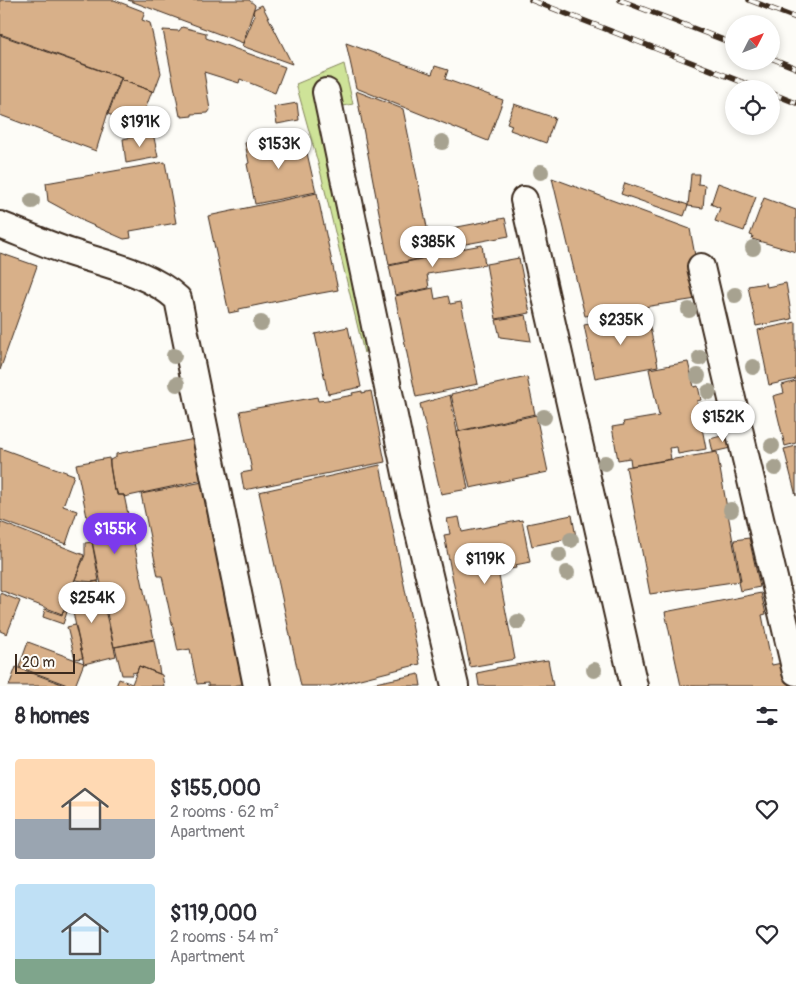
<!DOCTYPE html>
<html lang="en">
<head>
<meta charset="utf-8">
<style>
  :root { --surface:#fff; --page:#f2f2f3; --text:#2b2b33; --muted:#7c7c81; --accent:#7c3aed }
  body { margin:0; font-family:Pangolin,sans-serif; background:var(--page); color:var(--text); height:100vh; display:flex; flex-direction:column; font-size:19px; white-space:nowrap }
  * { box-sizing:border-box; margin:0 }
  p { font-size:16px; color:var(--muted) }
  .icon { flex:none; width:28px; height:28px; fill:none; stroke:currentColor; stroke-width:2; stroke-linecap:round; stroke-linejoin:round }
  .map { position:relative; height:686px; overflow:hidden }
  .sheet { display:flex; flex-direction:column; background:var(--surface); flex:1 }
  .sheet>* { flex:none }
  .needle { width:32px; rotate:48deg }
  .buttons { position:absolute; left:725px; top:15px; display:grid; gap:10px }
  .buttons a { display:grid; place-items:center; width:55px; height:55px; border-radius:50%; background:var(--surface); box-shadow:0 2px 8px #0003; font-size:25px }
  .scale { position:absolute; left:15px; bottom:12px; width:60px; box-sizing:border-box; padding-left:5px; border:2px solid #3b2a1e; border-top:0; font-size:14px; line-height:18px; white-space:nowrap; color:#3b2a1e; -webkit-text-stroke:4px #fdfcf7; paint-order:stroke }
  .price { position:absolute; translate:-50% -42px; padding:0 11px; border-radius:18px; background:#fff; color:#222; font-size:16px; line-height:32px; filter:drop-shadow(0 1px 2px #0008) }
  .price::after { content:''; position:absolute; left:50%; top:30px; width:15px; height:11px; margin-left:-8px; background:inherit; clip-path:polygon(0 0,100% 0,50% 100%) }
  .price.selected { background:var(--accent); color:#fff }
  ul { padding:0; list-style:none }
  li { display:flex; align-items:center; gap:15px; height:125px; padding:0 15px }
  li span { display:grid; place-items:center; flex:none; width:140px; height:100px; border-radius:5px; color:#555 }
  li>.icon { margin-inline-start:auto }
  span .icon { width:60px; height:60px; fill:#fffc; stroke-width:1 }
  li b { font-size:21px }
  h2 { display:flex; justify-content:space-between; align-items:center; height:60px; padding:0 15px; font-size:21px }
  .map>svg:first-child { display:block }
</style>
</head>
<body>
<div class="map">
<svg width="796" height="686" viewBox="0 0 796 686">
  <rect width="100%" height="100%" fill="#fdfcf7"/>
  <filter id="ink" filterUnits="userSpaceOnUse"><feTurbulence type="fractalNoise" baseFrequency=".02" numOctaves="2"/><feDisplacementMap in="SourceGraphic" scale="10" xChannelSelector="R" yChannelSelector="G"/><feConvolveMatrix kernelMatrix="1 2 1 2 8 2 1 2 1" color-interpolation-filters="sRGB"/></filter>
  <g filter="url(#ink)">
    <path fill="#cee398" stroke="#84865b" d="M 344,64 L 353,104 L 339,107 L 379,303 L 364,353 L 321,174 L 296,84 Z"/>
    <path fill="#d8b089" stroke="#3b2a1e" d="M 0,0 L 114,0 L 145,12 L 142,20 L 150,23 L 161,73 L 154,92 L 121,80 L 122,78 L 0,34 Z
      M 128,0 L 249,0 L 255,5 L 243,43 Z
      M 262,5 L 292,64 L 242,46 L 255,15 L 253,13 L 254,9 Z
      M 182,27 L 206,33 L 206,38 L 285,67 L 275,93 L 240,79 L 239,83 L 204,72 L 210,110 L 208,113 L 192,114 L 192,116 L 182,117 L 182,115 L 180,116 L 163,30 L 179,31 Z
      M 0,35 L 121,78 L 109,109 L 96,151 L 0,115 Z
      M 346,43 L 432,74 L 435,66 L 448,70 L 445,79 L 503,100 L 488,141 L 356,88 Z
      M 121,80 L 152,91 L 139,126 L 108,114 Z
      M 356,91 L 403,109 L 428,232 L 432,231 L 437,253 L 433,254 L 433,256 L 389,265 Z
      M 297,103 L 299,120 L 277,124 L 274,107 Z
      M 514,104 L 555,118 L 546,143 L 510,130 L 512,125 L 507,123 Z
      M 153,133 L 158,157 L 126,163 L 123,139 Z
      M 270,138 L 272,146 L 304,140 L 316,192 L 255,204 L 247,164 L 249,163 L 245,143 Z
      M 165,162 L 176,223 L 130,231 L 131,238 L 124,239 L 83,221 L 83,220 L 48,201 L 46,183 Z
      M 691,174 L 699,174 L 698,184 L 705,185 L 703,208 L 688,206 Z
      M 552,178 L 690,229 L 703,298 L 585,316 Z
      M 625,183 L 688,205 L 684,216 L 621,194 Z
      M 718,183 L 756,197 L 744,231 L 715,221 L 720,208 L 711,204 Z
      M 317,193 L 338,290 L 316,294 L 316,293 L 239,309 L 239,311 L 229,313 L 208,216 Z
      M 764,198 L 796,210 L 796,252 L 752,239 L 753,236 L 750,235 Z
      M 505,218 L 509,236 L 455,246 L 452,228 Z
      M 482,245 L 485,265 L 427,274 L 429,288 L 395,295 L 389,266 L 434,256 L 433,254 Z
      M 0,253 L 37,266 L 0,370 Z
      M 519,258 L 530,313 L 496,319 L 486,264 Z
      M 766,283 L 767,287 L 786,283 L 792,319 L 756,326 L 748,286 Z
      M 433,288 L 435,299 L 448,296 L 450,304 L 461,302 L 478,384 L 416,397 L 395,296 Z
      M 647,313 L 658,366 L 595,378 L 584,325 Z
      M 526,315 L 531,341 L 500,337 L 496,320 Z
      M 796,322 L 796,379 L 769,385 L 758,330 Z
      M 348,327 L 361,387 L 328,394 L 315,334 Z
      M 688,362 L 694,387 L 698,386 L 701,400 L 697,401 L 706,449 L 678,454 L 677,447 L 669,448 L 671,459 L 631,466 L 630,458 L 618,460 L 612,427 L 624,425 L 623,422 L 659,416 L 649,369 Z
      M 527,377 L 535,414 L 459,431 L 451,394 Z
      M 796,381 L 796,443 L 785,446 L 773,396 L 784,393 L 782,385 Z
      M 362,391 L 362,393 L 371,391 L 385,462 L 244,490 L 241,473 L 252,471 L 240,411 L 317,397 L 318,401 L 327,400 L 353,395 L 352,393 Z
      M 450,395 L 468,489 L 441,494 L 420,404 Z
      M 536,415 L 548,472 L 470,488 L 457,432 Z
      M 732,433 L 735,447 L 713,452 L 710,439 Z
      M 200,438 L 208,479 L 124,497 L 124,495 L 118,495 L 116,489 L 114,490 L 110,466 L 110,460 L 116,457 L 116,454 Z
      M 796,446 L 796,496 L 784,449 Z
      M 0,448 L 74,475 L 63,506 L 77,511 L 66,544 L 0,520 Z
      M 717,452 L 740,581 L 650,594 L 626,467 Z
      M 109,458 L 114,490 L 116,490 L 117,495 L 124,495 L 154,639 L 114,647 L 76,464 Z
      M 380,465 L 420,664 L 332,686 L 301,686 L 259,492 Z
      M 208,481 L 251,682 L 233,686 L 208,686 L 208,683 L 197,684 L 190,649 L 178,651 L 162,576 L 158,576 L 141,494 Z
      M 572,515 L 576,537 L 532,546 L 527,524 Z
      M 459,517 L 462,532 L 522,520 L 530,562 L 515,565 L 516,568 L 498,571 L 515,659 L 470,667 L 444,535 L 450,534 L 447,519 Z
      M 0,522 L 84,555 L 62,614 L 0,590 Z
      M 749,538 L 760,587 L 740,591 L 738,582 L 741,581 L 734,540 Z
      M 92,542 L 99,581 L 91,582 L 75,580 L 85,555 L 85,543 Z
      M 98,581 L 116,656 L 84,664 L 71,603 L 77,586 Z
      M 0,593 L 20,601 L 7,634 L 0,631 Z
      M 761,593 L 766,614 L 762,615 L 772,665 L 782,663 L 786,683 L 788,682 L 789,686 L 681,686 L 665,612 Z
      M 45,609 L 62,615 L 63,611 L 67,612 L 63,624 L 43,617 Z
      M 75,625 L 83,658 L 75,659 L 67,627 Z
      M 154,640 L 160,674 L 139,666 L 137,672 L 132,673 L 132,675 L 122,675 L 115,647 Z
      M 28,642 L 84,663 L 75,686 L 70,686 L 19,667 Z
      M 548,660 L 553,686 L 479,686 L 477,673 L 496,669 L 496,668 Z
      M 139,666 L 162,675 L 164,686 L 116,686 L 119,679 L 132,684 Z
      M 16,667 L 67,686 L 9,686 Z
      M 419,674 L 421,686 L 360,686 Z"/>
    <g fill="none" stroke-linecap="round" stroke-linejoin="round">
      <defs>
        <path id="minor" d="M 326,92 L 413,507 L 455,686
          M 524,200 L 634,686
          M 0,225 C 23,234 46,244 69,252 C 105,264 149,272 178,299 L 257,686
          M 701,267 L 796,672"/>
      </defs>
      <use href="#minor" stroke="#3b2a1e" stroke-width="30"/>
      <use href="#minor" stroke="#fdfcf7" stroke-width="26"/>
      <defs>
        <path id="rail" d="M 531,0 L 760,89
          M 620,0 L 734,44
          M 749,0 L 796,18
          M 771,58 L 796,68
          M 771,93 L 796,103"/>
      </defs>
      <use href="#rail" stroke="#3b2a1e" stroke-width="5.5"/>
      <use href="#rail" stroke="#fdfcf7" stroke-width="4" stroke-dasharray="11" stroke-linecap="butt"/>
    </g>
    <g fill="#a7a290">
      <circle cx="442" cy="142" r="8"/>
      <circle cx="541" cy="172" r="8"/>
      <circle cx="32" cy="201" r="8"/>
      <circle cx="445" cy="241" r="8"/>
      <circle cx="753" cy="248" r="8"/>
      <circle cx="735" cy="295" r="8"/>
      <circle cx="689" cy="310" r="8"/>
      <circle cx="261" cy="323" r="8"/>
      <circle cx="174" cy="356" r="8"/>
      <circle cx="700" cy="358" r="8"/>
      <circle cx="753" cy="367" r="8"/>
      <circle cx="698" cy="376" r="8"/>
      <circle cx="177" cy="384" r="8"/>
      <circle cx="709" cy="392" r="8"/>
      <circle cx="544" cy="417" r="8"/>
      <circle cx="772" cy="446" r="8"/>
      <circle cx="605" cy="463" r="8"/>
      <circle cx="775" cy="468" r="8"/>
      <circle cx="731" cy="510" r="8"/>
      <circle cx="571" cy="540" r="8"/>
      <circle cx="559" cy="555" r="8"/>
      <circle cx="567" cy="573" r="8"/>
      <circle cx="518" cy="622" r="8"/>
      <circle cx="594" cy="670" r="8"/>
    </g>
  </g>
</svg>
<div class="buttons">
<a><svg class="needle" viewBox="-14 -14 28 28"><path d="M0-13l5 13h-10z" fill="#e53935"/><path d="M0 13l5-13h-10z" fill="#7c7c81"/></svg></a>
<a><svg class="icon" aria-label="locate" viewBox="0 0 24 24"><circle cx="12" cy="12" r="6"/><path d="M12 2v4M12 18v4M2 12h4M18 12h4"/></svg></a>
</div>
<div class="scale">20 m</div>
<b class="price" style="left:140px;top:148px">$191K</b>
<b class="price" style="left:279px;top:170px">$153K</b>
<b class="price" style="left:433px;top:268px">$385K</b>
<b class="price" style="left:621px;top:346px">$235K</b>
<b class="price" style="left:723px;top:443px">$152K</b>
<b class="price selected" style="left:115px;top:555px">$155K</b>
<b class="price" style="left:485px;top:585px">$119K</b>
<b class="price" style="left:92px;top:624px">$254K</b>
</div>
<section class="sheet">
<h2>8 homes<svg class="icon" aria-label="filters" viewBox="0 0 24 24"><path d="M4 7h16M4 17h16"/><circle cx="9" cy="7" r="2"/><circle cx="15" cy="17" r="2"/></svg></h2>
<ul>
<li><span style="background:linear-gradient(#ffd9b3 60%,#9aa5b1 0)"><svg class="icon" aria-label="home" viewBox="0 0 24 24"><path d="M3 11l9-7 9 7M6 9v11h12V9"/></svg></span><div><b>$155,000</b><p>2 rooms · 62 m²</p><p>Apartment</p></div><svg class="icon" aria-label="heart" viewBox="0 0 24 24"><path d="M12 20l-8-8c-3-5 5-10 8-4 3-6 11-1 8 4z"/></svg></li>
<li><span style="background:linear-gradient(#bfe0f5 75%,#7fa58c 0)"><svg class="icon" aria-label="home" viewBox="0 0 24 24"><path d="M3 11l9-7 9 7M6 9v11h12V9"/></svg></span><div><b>$119,000</b><p>2 rooms · 54 m²</p><p>Apartment</p></div><svg class="icon" aria-label="heart" viewBox="0 0 24 24"><path d="M12 20l-8-8c-3-5 5-10 8-4 3-6 11-1 8 4z"/></svg></li>
</ul>
</section>
</body>
</html>
